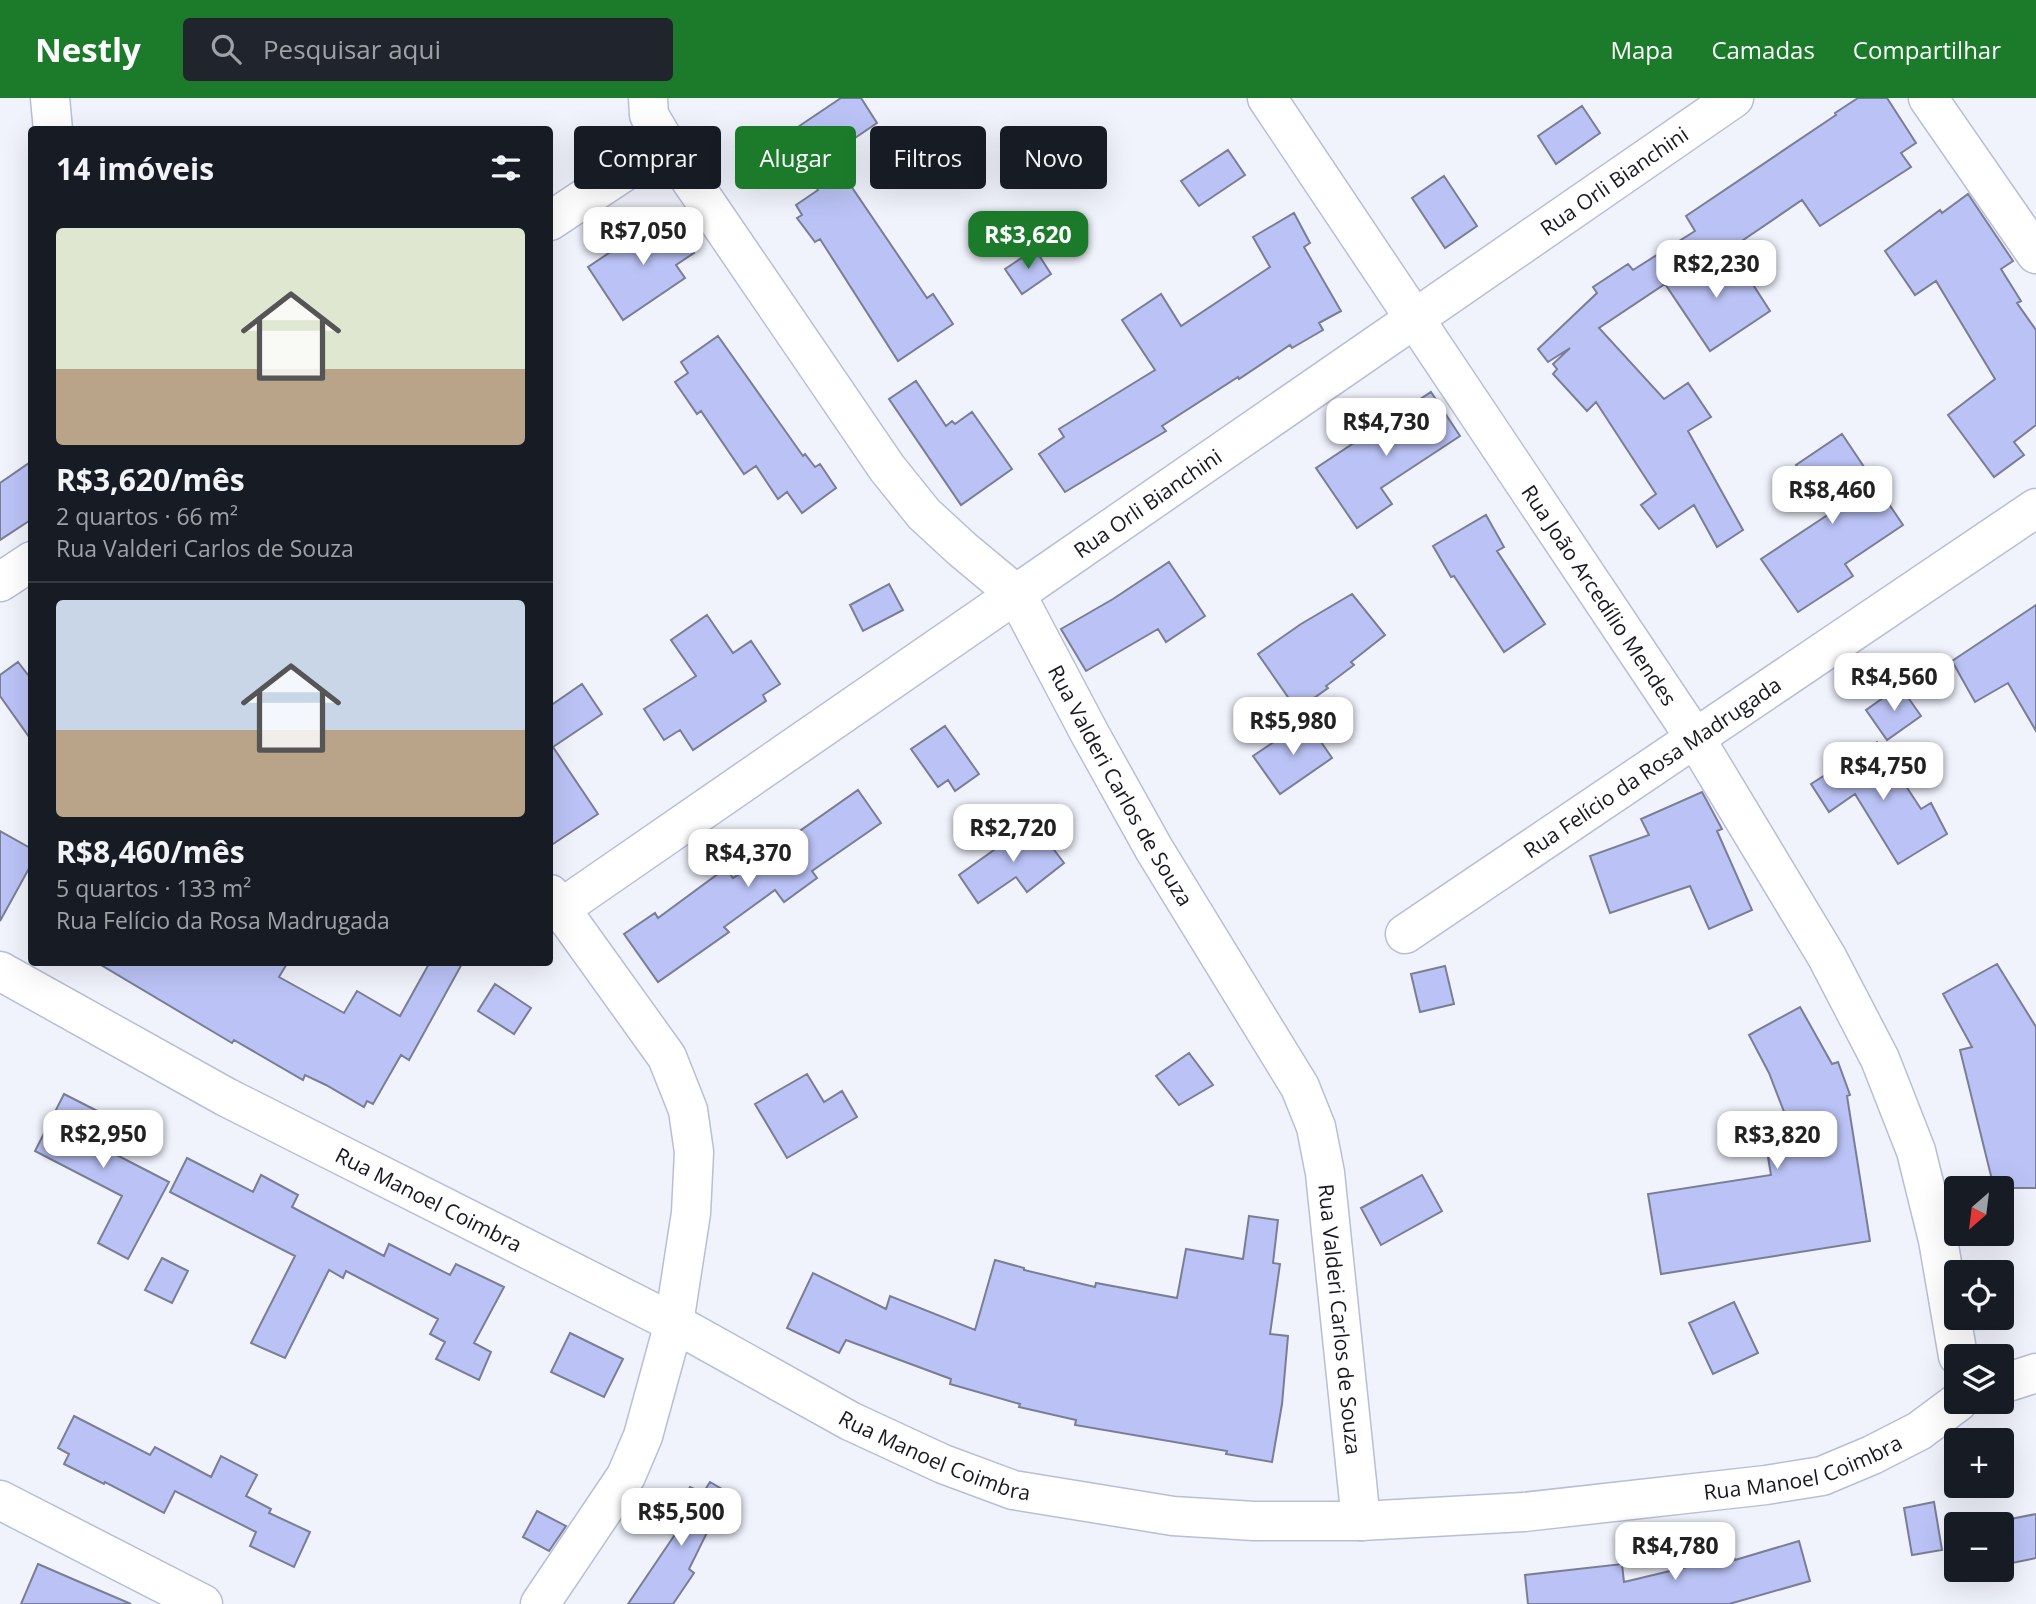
<!DOCTYPE html>
<html lang="pt">
<head>
<meta charset="utf-8">
<style>
  :root { --surface:#171b24; --page:#20242c; --text:#f1f3f6; --muted:#9ea1a6; --line:#363941; --accent:#1b7b2b }
  body { margin:0; font-family:"Open Sans",sans-serif; background:var(--page); color:var(--text); height:100vh; display:flex; flex-direction:column; font-size:26px; white-space:nowrap }
  * { box-sizing:border-box; margin:0 }
  p { font-size:23px; color:var(--muted) }
  .icon { flex:none; width:38px; height:38px; fill:none; stroke:currentColor; stroke-width:2; stroke-linecap:round; stroke-linejoin:round }
  .map { position:relative; flex:1; overflow:hidden }
  .sheet { position:absolute; left:28px; top:28px; width:525px; height:840px; display:flex; flex-direction:column; background:var(--surface); border-radius:7px; box-shadow:0 7px 28px #0002 }
  .sheet>* { flex:none }
  .top-card { position:absolute; left:574px; top:28px; width:665px; height:63px; display:flex; gap:14px }
  .needle { width:46px; rotate:208deg }
  .fabs { position:absolute; left:1944px; top:1078px; display:grid; gap:14px }
  .fabs a { display:grid; place-items:center; width:70px; height:70px; border-radius:7px; background:var(--surface); box-shadow:0 7px 28px #0002; font-size:35px }
  .price { position:absolute; translate:-50% -60px; padding:0 16px; border-radius:14px; background:#fff; color:#222; font-size:23px; line-height:46px; filter:drop-shadow(0 2px 4px #0008) }
  .price::after { content:''; position:absolute; left:50%; top:42px; width:21px; height:16px; margin-left:-10px; background:inherit; clip-path:polygon(0 0,100% 0,50% 100%) }
  .price.active { background:var(--accent); color:#fff }
  ul { padding:0; list-style:none }
  li { display:grid; align-content:center; gap:14px; height:371px; padding:0 28px }
  li+li { border-top:2px solid var(--line) }
  li span { display:grid; place-items:center; height:217px; border-radius:7px; color:#555 }
  li>.icon { margin-inline-start:auto }
  span .icon { width:126px; height:126px; fill:#fffc; stroke-width:1 }
  li b { font-size:30px }
  h2 { display:flex; justify-content:space-between; align-items:center; height:84px; padding:0 28px; font-size:30px }
  .chip { padding:0 24px; border-radius:7px; background:var(--surface); box-shadow:0 7px 28px #0002; font-size:24px; line-height:63px }
  .chip.active { background:var(--accent); color:#fff }
  header { display:flex; align-items:center; gap:42px; box-sizing:border-box; height:98px; padding:0 35px; background:var(--accent); color:#fff }
  header strong { font-size:33px }
  nav { display:flex; gap:38px; margin-inline-start:auto; font-size:24px }
  .search { width:490px; height:63px; background:var(--page); display:flex; align-items:center; gap:18px; box-sizing:border-box; padding:0 24px; border-radius:7px; color:var(--muted); font-size:26px }
  .map>svg:first-child { display:block }
</style>
</head>
<body>
<header>
<strong>Nestly</strong>
<div class="search"><svg class="icon" aria-label="search" viewBox="0 0 24 24"><circle cx="10" cy="10" r="6"/><path d="M15 15l6 6"/></svg>Pesquisar aqui</div>
<nav><a>Mapa</a><a>Camadas</a><a>Compartilhar</a></nav>
</header>
<div class="map">
<svg width="2036" height="1506" viewBox="0 0 2036 1506">
  <rect width="100%" height="100%" fill="#f0f2fc"/>
  <path fill="#bbc3f6" stroke="#7a7e95" stroke-width="2" d="M 841,0 L 861,0 L 877,25 L 830,57 L 927,200 L 933,196 L 953,226 L 898,263 L 820,141 L 815,144 L 797,120 L 802,117 L 796,107 L 818,92 L 783,39 Z
    M 1858,0 L 1887,0 L 1916,45 L 1901,55 L 1911,69 L 1820,128 L 1802,102 L 1730,151 L 1770,213 L 1710,253 L 1665,186 L 1599,230 L 1664,301 L 1688,285 L 1711,319 L 1688,333 L 1743,432 L 1717,449 L 1694,407 L 1659,431 L 1641,407 L 1656,396 L 1596,304 L 1587,313 L 1553,276 L 1557,271 L 1553,266 L 1570,250 L 1548,264 L 1538,251 L 1597,195 L 1593,189 L 1628,166 L 1633,172 L 1695,133 L 1686,118 L 1836,17 L 1835,15 Z
    M 1582,8 L 1600,35 L 1556,66 L 1538,38 Z
    M 1228,52 L 1245,77 L 1199,108 L 1181,83 Z
    M 1444,78 L 1477,128 L 1445,150 L 1412,100 Z
    M 1968,96 L 2013,163 L 2001,171 L 2021,203 L 2017,205 L 2036,232 L 2036,327 L 2014,344 L 2024,357 L 1994,379 L 1948,317 L 1995,281 L 1936,183 L 1915,197 L 1885,153 L 1940,112 L 1942,115 Z
    M 1294,115 L 1310,145 L 1304,149 L 1341,213 L 1319,225 L 1323,232 L 1292,250 L 1290,247 L 1239,281 L 1238,279 L 1162,328 L 1166,333 L 1065,394 L 1039,356 L 1064,339 L 1059,331 L 1155,272 L 1122,222 L 1161,196 L 1181,228 L 1270,169 L 1253,139 Z
    M 667,116 L 694,155 L 676,167 L 685,180 L 623,222 L 588,169 Z
    M 1035,151 L 1051,176 L 1022,196 L 1005,171 Z
    M 718,238 L 803,358 L 805,356 L 815,369 L 820,366 L 836,390 L 802,415 L 787,394 L 778,401 L 756,368 L 744,376 L 701,313 L 697,316 L 675,284 L 688,275 L 681,264 Z
    M 916,283 L 946,328 L 952,323 L 955,326 L 972,314 L 1012,371 L 961,407 L 889,301 Z
    M 1431,294 L 1460,338 L 1381,390 L 1392,406 L 1357,430 L 1316,370 Z
    M 1842,336 L 1903,427 L 1845,466 L 1853,478 L 1798,514 L 1761,461 L 1829,416 L 1796,367 Z
    M 32,363 L 32,421 L 0,442 L 0,385 Z
    M 1486,417 L 1504,449 L 1497,453 L 1545,526 L 1504,554 L 1454,478 L 1451,479 L 1433,448 Z
    M 1169,464 L 1205,518 L 1166,544 L 1158,531 L 1086,573 L 1061,531 L 1113,501 Z
    M 889,486 L 903,512 L 863,533 L 850,507 Z
    M 1352,496 L 1385,537 L 1351,564 L 1354,567 L 1326,588 L 1328,590 L 1297,612 L 1258,556 L 1301,526 Z
    M 2036,507 L 2036,633 L 2008,585 L 1975,604 L 1952,563 Z
    M 707,517 L 733,555 L 751,543 L 780,586 L 763,597 L 766,603 L 693,652 L 680,632 L 664,642 L 644,611 L 696,578 L 671,542 Z
    M 18,564 L 32,582 L 32,643 L 0,598 L 0,577 Z
    M 582,586 L 602,616 L 553,649 L 598,716 L 550,748 L 550,608 Z
    M 1900,588 L 1921,618 L 1887,642 L 1866,612 Z
    M 1306,622 L 1332,660 L 1280,696 L 1253,658 Z
    M 945,628 L 979,676 L 955,693 L 948,682 L 938,689 L 911,651 Z
    M 1877,644 L 1921,711 L 1931,705 L 1947,736 L 1898,766 L 1855,696 L 1829,714 L 1811,686 Z
    M 858,692 L 881,725 L 812,773 L 817,780 L 784,804 L 775,792 L 724,829 L 729,834 L 658,884 L 624,836 L 655,815 L 658,820 L 726,770 L 733,780 Z
    M 1702,694 L 1722,731 L 1717,733 L 1752,812 L 1709,831 L 1690,788 L 1610,815 L 1590,758 L 1649,737 L 1641,721 Z
    M 1033,724 L 1064,765 L 1027,794 L 1016,779 L 978,805 L 959,777 Z
    M 0,733 L 32,751 L 32,765 L 0,823 Z
    M 96,864 L 288,864 L 279,879 L 344,915 L 357,893 L 400,918 L 430,864 L 463,864 L 409,962 L 401,957 L 373,1006 L 367,1003 L 364,1009 L 326,987 L 305,977 L 303,982 L 234,942 L 232,945 Z
    M 1997,866 L 2036,929 L 2036,1090 L 1994,1090 L 1960,952 L 1972,949 L 1943,896 Z
    M 1445,868 L 1454,906 L 1420,914 L 1411,876 Z
    M 495,886 L 531,910 L 514,936 L 478,913 Z
    M 1800,909 L 1832,966 L 1838,964 L 1850,997 L 1847,998 L 1870,1143 L 1661,1176 L 1648,1096 L 1771,1077 L 1765,1041 L 1791,1032 L 1769,975 L 1749,937 Z
    M 1189,955 L 1213,987 L 1179,1007 L 1156,978 Z
    M 807,976 L 824,1004 L 842,993 L 857,1019 L 787,1060 L 755,1006 Z
    M 64,996 L 121,1025 L 107,1052 L 169,1084 L 128,1161 L 98,1145 L 122,1098 L 35,1053 Z
    M 187,1060 L 253,1094 L 261,1077 L 298,1097 L 292,1109 L 384,1158 L 389,1146 L 450,1177 L 456,1166 L 504,1189 L 474,1245 L 491,1254 L 479,1282 L 436,1261 L 445,1244 L 430,1236 L 438,1221 L 346,1173 L 343,1180 L 329,1172 L 285,1260 L 251,1245 L 295,1158 L 170,1094 Z
    M 1422,1077 L 1442,1113 L 1381,1147 L 1361,1110 Z
    M 1249,1118 L 1278,1122 L 1273,1165 L 1280,1166 L 1270,1236 L 1288,1238 L 1282,1306 L 1272,1364 L 1226,1356 L 1227,1353 L 1075,1327 L 1076,1322 L 1019,1309 L 1020,1306 L 950,1286 L 951,1281 L 846,1242 L 839,1255 L 787,1230 L 813,1175 L 886,1211 L 890,1198 L 975,1232 L 995,1162 L 1024,1170 L 1024,1172 L 1095,1189 L 1096,1185 L 1177,1200 L 1186,1151 L 1243,1161 Z
    M 162,1160 L 188,1173 L 172,1205 L 145,1192 Z
    M 1734,1204 L 1758,1255 L 1713,1276 L 1689,1225 Z
    M 570,1235 L 623,1261 L 604,1299 L 551,1274 Z
    M 74,1318 L 150,1357 L 155,1349 L 211,1379 L 221,1358 L 257,1377 L 246,1398 L 271,1411 L 269,1415 L 310,1434 L 294,1469 L 250,1448 L 256,1434 L 175,1393 L 164,1415 L 105,1384 L 104,1386 L 64,1366 L 69,1356 L 58,1350 Z
    M 710,1384 L 727,1394 L 689,1471 L 694,1475 L 673,1506 L 628,1506 L 678,1432 L 670,1428 L 690,1389 L 703,1395 Z
    M 1934,1404 L 1942,1452 L 1912,1457 L 1904,1410 Z
    M 537,1413 L 566,1428 L 549,1453 L 523,1439 Z
    M 2036,1416 L 2036,1460 L 2002,1467 L 2002,1426 L 1985,1426 Z
    M 1799,1443 L 1810,1483 L 1729,1506 L 1528,1506 L 1525,1477 L 1622,1466 L 1624,1484 L 1733,1458 L 1735,1462 Z
    M 38,1466 L 75,1482 L 131,1506 L 21,1506 Z"/>
  <g fill="none" stroke-linecap="round" stroke-linejoin="round">
    <defs>
      <g id="minor">
        <path d="M 50,0 L 53,32"/>
        <path id="s1" d="M 648,0 L 649,17 L 666,46 L 887,370 L 924,416 L 962,451 L 1016,496 L 1090,636 L 1154,751 L 1300,989 L 1316,1029 L 1325,1075 L 1361,1423"/>
        <path id="s2" d="M 1267,0 L 1695,640 L 1827,859 L 1880,961 L 1916,1053 L 1938,1142 L 1958,1258"/>
        <path d="M 1928,0 L 2036,156"/>
        <path d="M 550,123 L 666,46"/>
        <path d="M 0,484 L 32,463"/>
        <path id="s3" d="M 560,811 L 1734,0"/>
        <path id="s4" d="M 1405,836 L 2036,410"/>
        <path id="s5" d="M 0,873 L 226,999 L 674,1225 L 850,1323 L 943,1366 L 1013,1392 L 1173,1418 L 1254,1423 L 1361,1423 L 1524,1414 L 1766,1387 L 1822,1378 L 1872,1357 L 1919,1333 L 1958,1304"/>
        <path d="M 2002,1286 L 2036,1275"/>
        <path d="M 0,1402 L 203,1506"/>
        <path d="M 540,1506 L 626,1378 L 643,1338 L 674,1225 L 691,1115 L 694,1054 L 688,1012 L 667,959 L 550,796"/>
      </g>
    </defs>
    <use href="#minor" stroke="#b9bed7" stroke-width="41"/>
    <use href="#minor" stroke="#fff" stroke-width="38"/>
  </g>
  <g text-anchor="middle" dominant-baseline="central" stroke-width="6" stroke-linejoin="round" paint-order="stroke">
    <g font-size="21" fill="#171821" stroke="#fff">
      <text stroke="none"><textPath href="#s3" startOffset="1281">Rua Orli Bianchini</textPath></text>
      <text stroke="none"><textPath href="#s3" startOffset="714">Rua Orli Bianchini</textPath></text>
      <text stroke="none"><textPath href="#s2" startOffset="598">Rua João Arcedílio Mendes</textPath></text>
      <text stroke="none"><textPath href="#s4" startOffset="298">Rua Felício da Rosa Madrugada</textPath></text>
      <text stroke="none"><textPath href="#s1" startOffset="842">Rua Valderi Carlos de Souza</textPath></text>
      <text stroke="none"><textPath href="#s5" startOffset="486">Rua Manoel Coimbra</textPath></text>
      <text stroke="none"><textPath href="#s1" startOffset="1430">Rua Valderi Carlos de Souza</textPath></text>
      <text stroke="none"><textPath href="#s5" startOffset="1054">Rua Manoel Coimbra</textPath></text>
      <text stroke="none"><textPath href="#s5" startOffset="1936">Rua Manoel Coimbra</textPath></text>
    </g>
  </g>
</svg>
<div class="fabs">
<a><svg class="needle" viewBox="-14 -14 28 28"><path d="M0-13l5 13h-10z" fill="#e53935"/><path d="M0 13l5-13h-10z" fill="#9ea1a6"/></svg></a>
<a><svg class="icon" aria-label="locate" viewBox="0 0 24 24"><circle cx="12" cy="12" r="6"/><path d="M12 2v4M12 18v4M2 12h4M18 12h4"/></svg></a>
<a><svg class="icon" aria-label="layers" viewBox="0 0 24 24"><path d="M12 4l9 5-9 5-9-5zM3 14l9 5 9-5"/></svg></a>
<a>+</a>
<a>−</a>
</div>
<b class="price" style="left:643px;top:169px">R$7,050</b>
<b class="price active" style="left:1028px;top:173px">R$3,620</b>
<b class="price" style="left:1716px;top:202px">R$2,230</b>
<b class="price" style="left:1386px;top:360px">R$4,730</b>
<b class="price" style="left:1832px;top:428px">R$8,460</b>
<b class="price" style="left:1894px;top:615px">R$4,560</b>
<b class="price" style="left:1293px;top:659px">R$5,980</b>
<b class="price" style="left:1883px;top:704px">R$4,750</b>
<b class="price" style="left:1013px;top:766px">R$2,720</b>
<b class="price" style="left:748px;top:791px">R$4,370</b>
<b class="price" style="left:103px;top:1072px">R$2,950</b>
<b class="price" style="left:1777px;top:1073px">R$3,820</b>
<b class="price" style="left:681px;top:1450px">R$5,500</b>
<b class="price" style="left:1675px;top:1484px">R$4,780</b>
<div class="top-card">
<a class="chip">Comprar</a>
<a class="chip active">Alugar</a>
<a class="chip">Filtros</a>
<a class="chip">Novo</a>
</div>
<section class="sheet">
<h2>14 imóveis<svg class="icon" aria-label="filters" viewBox="0 0 24 24"><path d="M4 7h16M4 17h16"/><circle cx="9" cy="7" r="2"/><circle cx="15" cy="17" r="2"/></svg></h2>
<ul>
<li><span style="background:linear-gradient(#dfe7d0 65%,#b9a48a 0)"><svg class="icon" aria-label="home" viewBox="0 0 24 24"><path d="M3 11l9-7 9 7M6 9v11h12V9"/></svg></span><div><b>R$3,620/mês</b><p>2 quartos · 66 m²</p><p>Rua Valderi Carlos de Souza</p></div></li>
<li><span style="background:linear-gradient(#c9d6e8 60%,#b9a48a 0)"><svg class="icon" aria-label="home" viewBox="0 0 24 24"><path d="M3 11l9-7 9 7M6 9v11h12V9"/></svg></span><div><b>R$8,460/mês</b><p>5 quartos · 133 m²</p><p>Rua Felício da Rosa Madrugada</p></div></li>
</ul>
</section>
</div>
</body>
</html>
